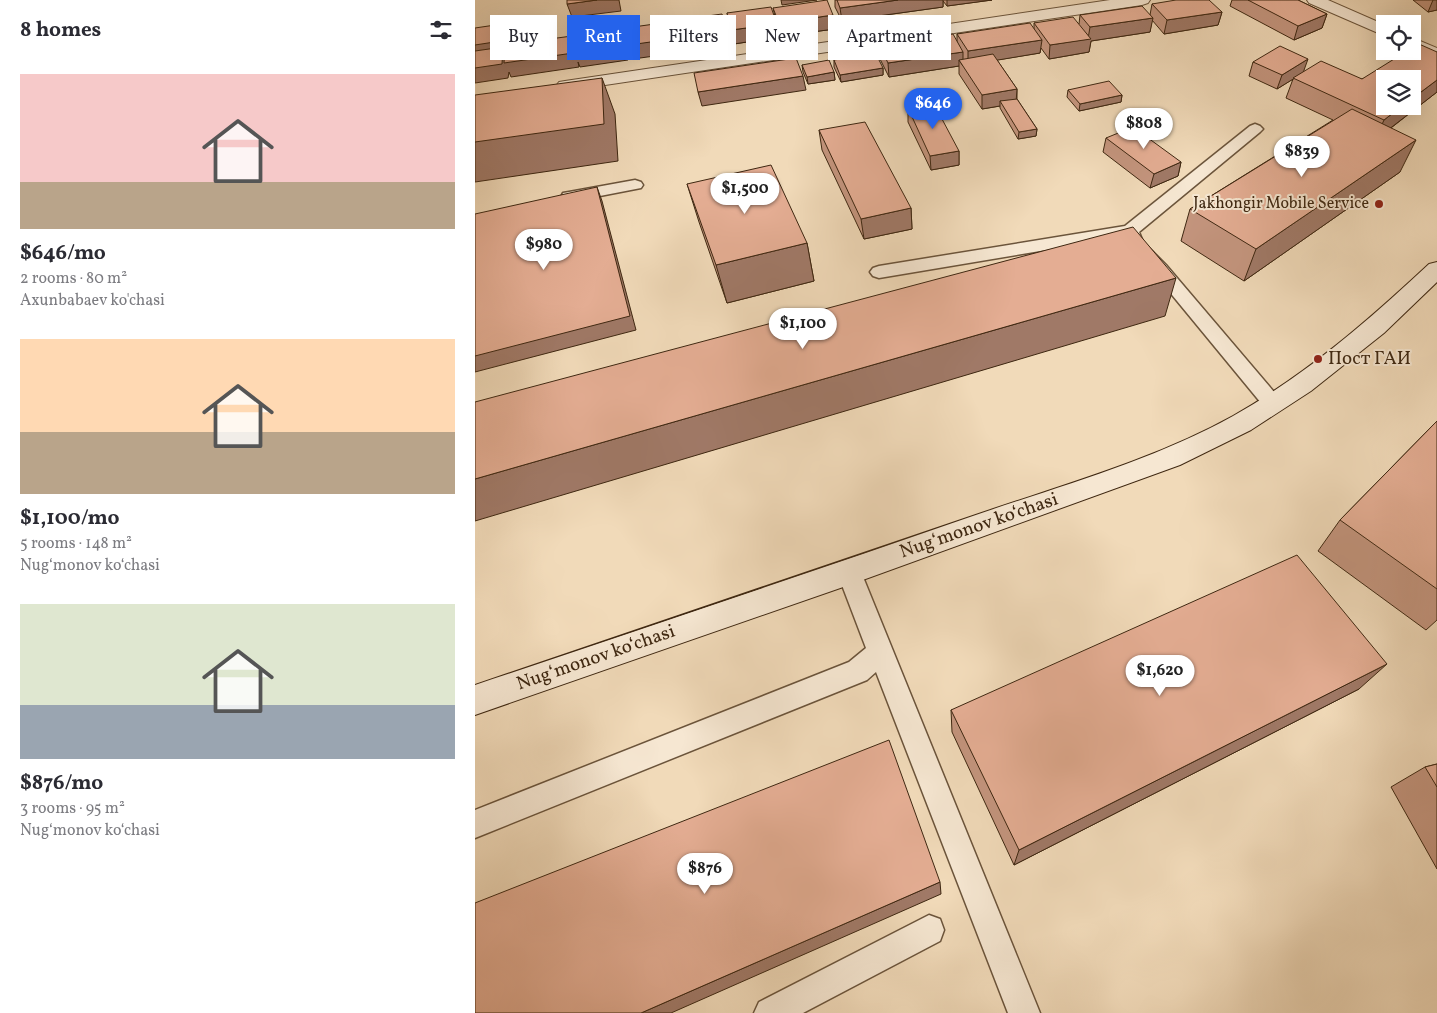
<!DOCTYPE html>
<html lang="en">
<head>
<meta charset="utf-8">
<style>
  :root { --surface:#fff; --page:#f7f7f7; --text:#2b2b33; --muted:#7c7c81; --accent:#2563eb }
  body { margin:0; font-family:Vollkorn,serif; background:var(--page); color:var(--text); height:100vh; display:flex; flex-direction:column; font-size:19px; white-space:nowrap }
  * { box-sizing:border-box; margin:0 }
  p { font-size:16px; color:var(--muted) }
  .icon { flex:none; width:28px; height:28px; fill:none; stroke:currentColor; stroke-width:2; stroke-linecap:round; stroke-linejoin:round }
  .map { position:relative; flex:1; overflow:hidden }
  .side { display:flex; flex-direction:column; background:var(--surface); width:475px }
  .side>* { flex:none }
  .hud { position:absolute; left:15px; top:15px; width:475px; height:45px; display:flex; gap:10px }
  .tools { position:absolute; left:901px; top:15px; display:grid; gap:10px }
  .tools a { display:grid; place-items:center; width:45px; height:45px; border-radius:0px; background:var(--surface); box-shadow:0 5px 20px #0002; font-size:25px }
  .price { position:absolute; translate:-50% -42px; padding:0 11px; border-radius:18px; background:#fff; color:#222; font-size:16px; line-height:32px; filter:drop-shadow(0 1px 2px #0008) }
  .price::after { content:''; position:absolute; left:50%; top:30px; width:15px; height:11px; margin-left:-8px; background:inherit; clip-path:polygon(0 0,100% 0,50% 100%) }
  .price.current { background:var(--accent); color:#fff }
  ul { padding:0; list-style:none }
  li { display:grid; align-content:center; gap:10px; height:265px; padding:0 20px }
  li span { display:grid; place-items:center; height:155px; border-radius:0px; color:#555 }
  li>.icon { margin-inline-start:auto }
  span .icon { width:90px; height:90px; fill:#fffc; stroke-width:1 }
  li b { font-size:21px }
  h2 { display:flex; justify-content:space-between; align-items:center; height:60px; padding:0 20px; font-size:21px }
  .tag { padding:0 18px; border-radius:0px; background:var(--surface); box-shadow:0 5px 20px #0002; font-size:18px; line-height:45px }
  .tag.current { background:var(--accent); color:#fff }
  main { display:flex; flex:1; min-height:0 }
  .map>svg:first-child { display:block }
</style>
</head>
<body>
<main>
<section class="side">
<h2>8 homes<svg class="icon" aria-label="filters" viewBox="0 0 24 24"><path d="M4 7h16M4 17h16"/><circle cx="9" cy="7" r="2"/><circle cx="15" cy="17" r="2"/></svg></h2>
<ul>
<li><span style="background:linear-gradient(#f6c9c9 70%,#b9a48a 0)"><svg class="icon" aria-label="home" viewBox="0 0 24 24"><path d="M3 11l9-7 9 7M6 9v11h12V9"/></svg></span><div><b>$646/mo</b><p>2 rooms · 80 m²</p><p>Axunbabaev ko'chasi</p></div></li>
<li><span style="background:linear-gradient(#ffd9b3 60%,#b9a48a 0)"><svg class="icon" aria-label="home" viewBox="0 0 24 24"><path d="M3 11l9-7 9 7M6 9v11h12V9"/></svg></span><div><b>$1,100/mo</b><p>5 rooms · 148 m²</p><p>Nugʻmonov koʻchasi</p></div></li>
<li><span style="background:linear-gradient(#dfe7d0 65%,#9aa5b1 0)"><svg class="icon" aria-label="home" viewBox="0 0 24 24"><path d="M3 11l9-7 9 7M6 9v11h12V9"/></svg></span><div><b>$876/mo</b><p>3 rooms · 95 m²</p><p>Nugʻmonov koʻchasi</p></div></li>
</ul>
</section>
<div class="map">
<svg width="962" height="1013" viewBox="0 0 962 1013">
  <rect width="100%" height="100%" fill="#f1dab9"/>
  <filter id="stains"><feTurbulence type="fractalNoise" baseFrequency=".004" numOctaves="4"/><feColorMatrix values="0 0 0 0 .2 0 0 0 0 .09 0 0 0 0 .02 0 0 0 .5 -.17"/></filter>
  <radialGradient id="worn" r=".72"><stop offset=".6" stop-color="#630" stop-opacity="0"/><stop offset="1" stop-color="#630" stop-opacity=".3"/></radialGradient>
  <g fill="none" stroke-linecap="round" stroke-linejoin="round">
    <defs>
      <path id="service" d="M 780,124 L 785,126 L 788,129 L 785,132 L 664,232 L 668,242 L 691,265 L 805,399 L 808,404 L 805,409 L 798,412 L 791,409 L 679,273 L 654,248 L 649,237 L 404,278 L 398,276 L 395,272 L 398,268 L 404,266 L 650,226 L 775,126 Z
        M 160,180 L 166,182 L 168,185 L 166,188 L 94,202 L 88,201 L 86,197 L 88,193 L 94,192 Z
        M 374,562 L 382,565 L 386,572 L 565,1013 L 533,1013 L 401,672 L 392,680 L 0,838 L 0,810 L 374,662 L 391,648 L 362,572 L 366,565 Z
        M 454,915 L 465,919 L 469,930 L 465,941 L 328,1013 L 279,1013 L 284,1002 Z"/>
      <path id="minor" d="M 635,0 L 675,0 L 673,3 L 667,5 L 90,91 L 84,90 L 81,86 L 84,82 L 90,81 Z
        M 832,0 L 853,0 L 910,25 L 910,36 L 834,3 Z
        M 938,38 L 962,48 L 962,59 L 938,49 Z"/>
      <path id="secondary" d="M 962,262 L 962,282 L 909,333 L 836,391 L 776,430 L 705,465 L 374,585 L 0,715 L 0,685 C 164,630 328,575 492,518 C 581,487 675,462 758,416 C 831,375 894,320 954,264 Z"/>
    </defs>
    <use href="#service" stroke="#6b543b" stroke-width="3"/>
    <use href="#minor" stroke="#6b543b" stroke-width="2"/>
    <use href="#secondary" stroke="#3e2711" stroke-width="2"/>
    <use href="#service" fill="#f6e7d2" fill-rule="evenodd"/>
    <use href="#minor" fill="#f6e7d2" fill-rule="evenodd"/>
    <use href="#secondary" fill="#f6e7d2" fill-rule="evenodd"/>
  </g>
  <path fill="#c4957e" stroke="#3e2711" d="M 360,0 L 517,0 L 472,6 L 468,1 L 468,7 L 367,21 L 360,7 Z
    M 757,0 L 823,0 L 852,14 L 847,28 L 819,40 L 755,6 Z
    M 938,0 L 962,0 L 962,10 L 953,12 Z
    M 677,4 L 747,12 L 743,25 L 689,34 L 677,20 L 675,32 L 616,41 L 614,52 L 574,59 L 566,48 L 565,53 L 522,60 L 542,89 L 542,99 L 562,129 L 561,136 L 543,139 L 525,108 L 525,106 L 507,109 L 484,74 L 484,66 L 414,77 L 405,59 L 404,45 L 482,42 L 482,34 L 559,29 L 559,23 L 604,24 L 605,15 L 675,15 Z
    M 298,8 L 360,29 L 306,36 L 302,24 L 304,37 L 259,44 L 252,13 L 301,21 Z
    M 962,52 L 962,92 L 916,128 L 925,172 L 769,281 L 706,241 L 715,209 L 858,120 L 811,98 L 818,79 L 802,89 L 774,76 L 778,62 L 829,72 L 887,79 Z
    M 359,60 L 408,68 L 408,75 L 366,82 L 359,67 Z
    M 327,65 L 359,72 L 360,80 L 333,84 L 328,72 Z
    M 593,90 L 647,95 L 646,102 L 604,111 L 592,97 Z
    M 433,108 L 484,151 L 484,165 L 456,170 L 433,122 Z
    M 344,130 L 436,208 L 437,229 L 389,239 L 347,150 Z
    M 631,138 L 706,162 L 703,176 L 675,188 L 628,152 Z
    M 212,184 L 332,243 L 339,281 L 252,303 L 224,222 Z
    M 962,421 L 962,620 L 951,630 L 843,551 L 865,520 Z
    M 884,689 L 539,865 L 477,732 L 476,710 Z
    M 962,764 L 962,869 L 916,787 L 950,767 Z"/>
  <path fill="#a07967" stroke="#3e2711" d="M 122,0 L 144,0 L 146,11 L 97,17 L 92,4 Z
    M 306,0 L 342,0 L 307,5 Z
    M 423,0 L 468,0 L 468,7 L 367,21 L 365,8 Z
    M 472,0 L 517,0 L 472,6 Z
    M 958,0 L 962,0 L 962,10 L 953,12 Z
    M 747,12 L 743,25 L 689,34 L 692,20 Z
    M 852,14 L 847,28 L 819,40 L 823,26 Z
    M 358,15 L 360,29 L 306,36 L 304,23 Z
    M 678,18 L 675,32 L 616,41 L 614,52 L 574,59 L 575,45 L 613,39 L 615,27 Z
    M 194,22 L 198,36 L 201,53 L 158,59 L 154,45 Z
    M 27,24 L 33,38 L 32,55 L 97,36 L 103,49 L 146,30 L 150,43 L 153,60 L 105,67 L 103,62 L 104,67 L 36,77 L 34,72 L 33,78 L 0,83 L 0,45 Z
    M 302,24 L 304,37 L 259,44 L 256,30 Z
    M 252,31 L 255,44 L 203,52 L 200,38 Z
    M 567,40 L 565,53 L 493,65 L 493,51 Z
    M 488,52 L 488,66 L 484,60 L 484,66 L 414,77 L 413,63 Z
    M 833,59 L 828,73 L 802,89 L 807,75 Z
    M 408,68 L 408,75 L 366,82 L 365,75 Z
    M 359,72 L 360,80 L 333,84 L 332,77 Z
    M 328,76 L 331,90 L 227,106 L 223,92 Z
    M 127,78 L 140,114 L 143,161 L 0,182 L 0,142 Z
    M 962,80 L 962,92 L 900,140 L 909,120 L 927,106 L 938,106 L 938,98 Z
    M 542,89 L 541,103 L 525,101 L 525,106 L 507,109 L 507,95 Z
    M 647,95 L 646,102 L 604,111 L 605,104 Z
    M 562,129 L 561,136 L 543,139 L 544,132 Z
    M 941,140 L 925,172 L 769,281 L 781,249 Z
    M 484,151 L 484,165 L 456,170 L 455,156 Z
    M 706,162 L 703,176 L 675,188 L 679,174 Z
    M 122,187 L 127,201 L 161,330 L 0,372 L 0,356 Z
    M 436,208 L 437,229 L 389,239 L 386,219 Z
    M 332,243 L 339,281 L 252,303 L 241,265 Z
    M 701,278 L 690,316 L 0,521 L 0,479 Z
    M 912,664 L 884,689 L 539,865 L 544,850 Z
    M 465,882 L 466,894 L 196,1013 L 166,1013 Z"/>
  <path fill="#e4ad93" stroke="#3e2711" d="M 92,0 L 122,0 L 92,4 Z
    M 352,0 L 358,15 L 304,23 L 298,8 Z
    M 362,0 L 423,0 L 365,8 Z
    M 701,0 L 734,0 L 747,12 L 692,20 L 677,4 Z
    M 773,0 L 823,0 L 852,14 L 823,26 Z
    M 667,6 L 678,18 L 615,27 L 605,15 Z
    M 296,7 L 302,24 L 256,30 L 252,13 Z
    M 247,14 L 252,31 L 200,38 L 196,21 Z
    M 598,17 L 616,39 L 575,45 L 559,23 Z
    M 194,22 L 197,39 L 154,45 L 151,28 Z
    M 555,23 L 567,40 L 493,51 L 482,34 Z
    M 27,24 L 26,41 L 0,45 L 0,28 Z
    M 146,30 L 148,46 L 100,53 L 99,36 Z
    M 478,34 L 488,52 L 413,63 L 404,45 Z
    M 97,36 L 98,53 L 29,63 L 30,45 Z
    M 944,44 L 962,52 L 962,80 L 938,98 L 938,79 L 910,79 L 910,106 L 927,106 L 909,120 L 818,78 L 846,61 L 887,79 L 932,51 L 938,51 L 938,48 Z
    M 805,46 L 833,59 L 807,75 L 778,62 Z
    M 28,47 L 27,64 L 0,68 L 0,51 Z
    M 401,54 L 408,68 L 365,75 L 359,60 Z
    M 518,54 L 542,89 L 507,95 L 484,60 Z
    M 321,58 L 328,76 L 223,92 L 219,73 Z
    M 354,60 L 359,72 L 332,77 L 327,65 Z
    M 127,78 L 129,124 L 0,142 L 0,95 Z
    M 634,81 L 647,95 L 605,104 L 593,90 Z
    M 542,99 L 562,129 L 544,132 L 525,101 Z
    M 459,104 L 484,151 L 455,156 L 433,108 Z
    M 877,109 L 941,140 L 781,249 L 715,209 Z
    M 390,122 L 436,208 L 386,219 L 344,130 Z
    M 658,127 L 706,162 L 679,174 L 631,138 Z
    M 296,165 L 332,243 L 241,265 L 212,184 Z
    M 122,187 L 155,316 L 0,356 L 0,214 Z
    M 658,227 L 701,278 L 0,479 L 0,402 Z
    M 962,421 L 962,589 L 865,520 Z
    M 822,555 L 912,664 L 544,850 L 476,710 Z
    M 414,740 L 465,882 L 166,1013 L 0,1013 L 0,903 Z
    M 962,764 L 962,787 L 950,767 Z"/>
  <g fill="#8f2418" stroke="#f6e7d2" stroke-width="2">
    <circle cx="904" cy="204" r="5"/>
    <circle cx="843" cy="359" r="5"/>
  </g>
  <g text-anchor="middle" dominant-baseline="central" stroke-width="4" stroke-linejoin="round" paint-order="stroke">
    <g font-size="16" fill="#3e2711" stroke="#f6e7d2" text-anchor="end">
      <text x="894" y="204">Jakhongir Mobile Service</text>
    </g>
    <g font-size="19" fill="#3e2711" stroke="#f6e7d2" text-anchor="start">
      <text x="853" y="359">Пост ГАИ</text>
    </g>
    <g font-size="19" fill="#3e2711" stroke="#f6e7d2">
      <text transform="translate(504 526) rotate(-19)">Nugʻmonov koʻchasi</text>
      <text transform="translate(121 658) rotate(-19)">Nugʻmonov koʻchasi</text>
    </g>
  </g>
  <rect width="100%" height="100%" filter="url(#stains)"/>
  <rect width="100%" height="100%" fill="url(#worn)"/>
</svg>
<div class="tools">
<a><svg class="icon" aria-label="locate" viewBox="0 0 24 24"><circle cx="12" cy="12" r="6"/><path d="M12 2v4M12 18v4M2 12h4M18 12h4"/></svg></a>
<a><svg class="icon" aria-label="layers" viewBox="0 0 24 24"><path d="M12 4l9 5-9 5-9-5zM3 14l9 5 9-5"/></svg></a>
</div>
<b class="price current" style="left:458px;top:130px">$646</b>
<b class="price" style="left:669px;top:150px">$808</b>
<b class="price" style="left:827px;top:178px">$839</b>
<b class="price" style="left:270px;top:215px">$1,500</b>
<b class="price" style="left:69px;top:271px">$980</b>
<b class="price" style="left:328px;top:350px">$1,100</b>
<b class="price" style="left:685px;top:697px">$1,620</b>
<b class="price" style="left:230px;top:895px">$876</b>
<div class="hud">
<a class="tag">Buy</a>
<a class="tag current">Rent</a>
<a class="tag">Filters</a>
<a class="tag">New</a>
<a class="tag">Apartment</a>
</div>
</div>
</main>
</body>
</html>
